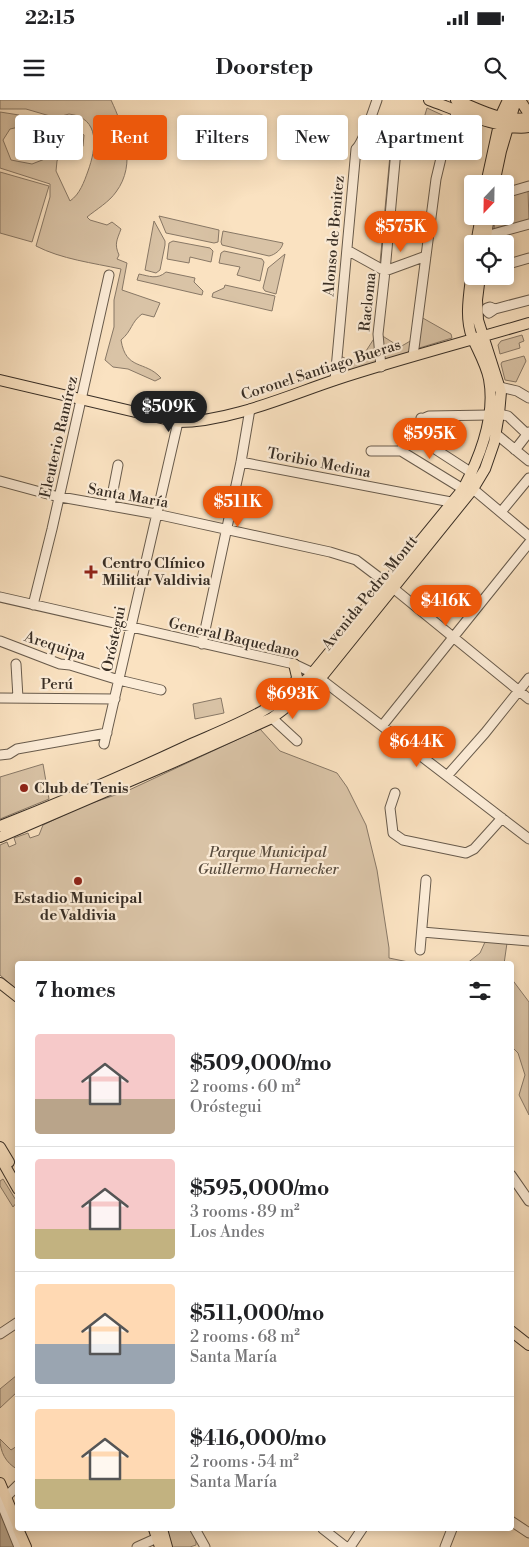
<!DOCTYPE html>
<html lang="en">
<head>
<meta charset="utf-8">
<style>
  :root { --surface:#fff; --page:#f6f6f6; --text:#202124; --muted:#757577; --line:#e0e0e0; --accent:#ea580c }
  body { margin:0; font-family:"Libre Bodoni",serif; background:var(--page); color:var(--text); height:100vh; display:flex; flex-direction:column; font-size:19px; white-space:nowrap }
  * { box-sizing:border-box; margin:0 }
  p { font-size:16px; color:var(--muted) }
  .icon { flex:none; width:28px; height:28px; fill:none; stroke:currentColor; stroke-width:2; stroke-linecap:round; stroke-linejoin:round }
  .map { position:relative; flex:1; overflow:hidden }
  .side { position:absolute; left:15px; top:861px; width:499px; height:570px; display:flex; flex-direction:column; background:var(--surface); border-radius:5px; box-shadow:0 2px 8px #0003 }
  .side>* { flex:none }
  .hud { position:absolute; left:15px; top:15px; width:500px; height:45px; display:flex; gap:10px }
  .needle { width:32px; rotate:202deg }
  .buttons { position:absolute; left:464px; top:75px; display:grid; gap:10px }
  .buttons a { display:grid; place-items:center; width:50px; height:50px; border-radius:5px; background:var(--surface); box-shadow:0 2px 8px #0003; font-size:25px }
  .price { position:absolute; translate:-50% -42px; padding:0 11px; border-radius:18px; background:var(--accent); color:#fff; font-size:16px; line-height:32px; filter:drop-shadow(0 1px 2px #0008) }
  .price::after { content:''; position:absolute; left:50%; top:30px; width:15px; height:11px; margin-left:-8px; background:inherit; clip-path:polygon(0 0,100% 0,50% 100%) }
  .price.current { background:#222; color:#fff }
  ul { padding:0; list-style:none }
  li { display:flex; align-items:center; gap:15px; height:125px; padding:0 20px }
  li+li { border-top:1px solid var(--line) }
  li span { display:grid; place-items:center; flex:none; width:140px; height:100px; border-radius:5px; color:#555 }
  li>.icon { margin-inline-start:auto }
  span .icon { width:60px; height:60px; fill:#fffc; stroke-width:1 }
  li b { font-size:21px }
  h2 { display:flex; justify-content:space-between; align-items:center; height:60px; padding:0 20px; font-size:21px }
  .chip { padding:0 18px; border-radius:5px; background:var(--surface); box-shadow:0 2px 8px #0003; font-size:18px; line-height:45px }
  .chip.current { background:var(--accent); color:#fff }
  .status { display:flex; justify-content:space-between; align-items:center; height:35px; padding:0 25px; background:var(--surface); direction:ltr }
  .status svg { height:14px; fill:currentColor }
  header { display:flex; justify-content:space-between; align-items:center; height:65px; padding:0 20px; background:var(--surface); font-size:22px; font-weight:700 }
  .map>svg:first-child { display:block }
</style>
</head>
<body>
<div class="status"><b>22:15</b><svg viewBox="0 0 49 12"><path d="M0 12V9h3v3zM5 12V6h3v6zM10 12V3h3v9zM15 12V0h3v12zM26 1h20v11H26zM47 4h2v5h-2z"/></svg></div>
<header><svg class="icon" aria-label="menu" viewBox="0 0 24 24"><path d="M4 6h16M4 12h16M4 18h16"/></svg>Doorstep<svg class="icon" aria-label="search" viewBox="0 0 24 24"><circle cx="10" cy="10" r="6"/><path d="M15 15l6 6"/></svg></header>
<div class="map">
<svg width="529" height="1447" viewBox="0 0 529 1447">
  <rect width="100%" height="100%" fill="#fae2c1"/>
  <filter id="stains"><feTurbulence type="fractalNoise" baseFrequency=".004" numOctaves="4"/><feColorMatrix values="0 0 0 0 .2 0 0 0 0 .09 0 0 0 0 .02 0 0 0 .5 -.17"/></filter>
  <radialGradient id="worn" r=".72"><stop offset=".6" stop-color="#630" stop-opacity="0"/><stop offset="1" stop-color="#630" stop-opacity=".3"/></radialGradient>
  <path fill="#d9c3a6" stroke="#887866" fill-rule="evenodd" d="M 0,0 L 111,0 C 124,28 137,64 116,92 C 109,102 97,109 87,117 L 90,120 L 107,125 L 112,122 L 121,129 C 117,140 114,144 119,155 L 117,159 L 127,163 L 122,190 L 160,203 L 154,217 L 142,214 C 131,222 132,231 121,240 C 126,271 145,260 161,278 L 155,281 L 128,269 L 113,267 L 105,260 L 114,227 L 114,200 L 121,169 C 93,163 61,159 36,146 L 50,97 L 50,84 L 0,68 L 0,12 L 19,15 L 19,27 L 10,29 L 3,40 L 11,60 L 32,64 L 50,57 L 53,46 L 44,29 L 50,16 L 26,9 L 0,9 ZM 69,14 C 101,18 96,49 88,71 C 84,82 80,94 70,101 L 56,71 L 57,61 L 61,52 L 78,54 L 83,46 L 84,35 L 58,17 Z
    M 427,8 L 451,19 L 440,51 L 415,48 Z
    M 390,55 L 394,56 L 383,164 L 380,163 Z
    M 0,72 L 49,86 L 32,142 L 0,133 Z
    M 528,89 L 529,122 L 494,132 L 495,117 L 494,116 L 505,116 L 505,96 Z
    M 159,116 L 219,130 L 218,142 L 214,143 L 166,133 Z
    M 154,121 L 165,141 L 165,145 L 160,170 L 156,173 L 145,170 Z
    M 223,131 L 283,143 C 282,149 275,155 269,156 L 222,145 L 221,142 Z
    M 173,141 L 210,148 L 213,151 L 211,162 L 190,157 L 189,163 L 167,159 L 169,143 Z
    M 224,151 L 262,159 L 264,162 L 260,181 L 237,175 L 240,167 L 219,163 L 221,153 Z
    M 285,154 L 276,194 L 265,191 L 263,188 L 268,168 Z
    M 166,172 L 195,178 L 194,182 L 203,191 L 202,195 L 137,180 L 139,174 C 149,176 157,180 166,172 Z
    M 225,185 L 275,196 L 272,211 L 212,197 L 213,193 L 224,188 Z
    M 421,217 L 451,234 L 452,238 L 416,249 Z
    M 381,235 L 400,247 L 412,240 L 410,254 L 385,260 L 382,259 Z
    M 522,235 L 524,241 L 519,243 L 520,248 L 500,254 L 498,245 L 501,241 Z
    M 375,237 L 376,261 L 374,264 L 339,273 L 341,256 L 357,265 Z
    M 524,256 L 526,261 L 516,282 L 505,280 L 501,264 L 502,262 Z
    M 221,598 L 224,613 L 195,619 L 193,604 Z
    M 260,629 L 280,651 L 332,671 L 337,673 L 347,687 L 366,725 L 377,770 L 389,848 L 389,858 L 418,864 L 18,864 L 17,890 L 0,875 L 0,745 L 7,742 L 9,747 L 16,744 L 14,738 L 28,733 L 30,738 L 39,735 L 43,725 L 83,706 L 127,691 Z
    M 43,664 L 49,699 L 0,719 L 0,677 Z
    M 485,842 L 507,843 L 504,864 L 466,864 L 480,853 Z
    M 511,878 L 529,902 L 529,1015 L 519,995 L 525,975 L 518,953 L 511,946 Z
    M 3,1079 L 17,1102 L 13,1107 L 0,1086 L 0,1081 Z
    M 17,1275 L 17,1292 L 0,1308 L 0,1289 Z
    M 0,1339 L 11,1350 L 17,1346 L 17,1369 C 6,1363 0,1352 0,1339 Z
    M 166,1429 L 191,1429 L 196,1440 L 196,1445 L 190,1447 L 170,1447 Z"/>
  <path fill="#b8a58c" stroke="#857563" d="M 0,1413 L 15,1447 L 0,1447 Z"/>
  <g fill="none" stroke-linecap="round" stroke-linejoin="round">
    <defs>
      <path id="minor" d="M 361,45 L 442,54
        M 505,93 L 529,86
        M 486,136 L 529,124
        M 347,150 L 385,171 L 426,156
        M 505,165 L 529,158
        M 495,209 L 490,207 L 487,208 L 487,211 L 489,213 L 495,209 L 529,200
        M 413,256 L 436,79 L 442,54 L 459,5
        M 381,267 L 378,234 L 385,171 L 396,50
        M 335,280 L 356,49 C 363,43 373,11 377,0
        M 500,287 L 517,291 L 529,298
        M 499,314 L 508,316 L 527,334
        M 421,318 L 435,349 L 472,373
        M 496,334 L 529,361
        M 515,350 L 529,332
        M 371,351 L 401,351
        M 241,362 L 451,402
        M 0,381 L 55,396 L 156,414 L 330,452 L 356,460 L 393,488 L 529,599
        M 463,389 L 401,351 C 408,337 414,321 429,316 L 489,315
        M 473,389 L 529,436
        M 110,406 L 118,365
        M 501,412 L 529,378
        M 0,497 L 294,564 L 313,573 L 529,739
        M 33,505 L 52,429 L 109,175
        M 0,541 L 60,564 L 70,565 L 119,580 L 161,590
        M 202,544 L 241,362 L 250,309
        M 16,564 L 18,598
        M 0,598 L 115,599
        M 272,618 L 297,641
        M 382,626 L 529,443
        M 104,644 L 178,322
        M 0,655 L 9,654 L 17,649 L 107,633
        M 447,676 L 485,633 L 529,578
        M 395,693 L 390,708 L 393,733 L 403,740 L 466,753 L 474,749 L 502,718
        M 422,832 L 529,841
        M 420,850 L 426,780
        M 511,1075 L 529,1101
        M 0,1234 L 18,1222
        M 6,1397 L 18,1385
        M 0,1400 L 19,1447
        M 511,1421 L 529,1433
        M 195,1429 L 205,1447
        M 323,1429 L 346,1447
        M 137,1447 L 157,1438
        M 350,1447 L 362,1429
        M 445,1447 L 452,1429"/>
      <path id="major" d="M 429,0 C 454,9 504,32 529,27
        M 456,0 C 479,9 504,24 529,17
        M 520,0 L 529,14
        M 486,84 L 501,15 L 508,0
        M 494,84 L 501,51 L 516,0
        M 476,144 L 481,116
        M 485,144 L 489,116
        M 0,280 L 178,322 C 229,322 287,296 335,280 C 399,259 465,242 529,223
        M 293,591 L 297,577 L 294,564
        M 0,726 C 64,701 127,674 189,645 C 232,626 276,610 310,576 L 463,389 C 480,357 496,317 489,279 C 486,264 478,251 472,237 C 464,216 470,191 472,169
        M 0,737 L 172,663 L 272,618 L 305,593 L 324,574 L 473,389 L 485,369 L 494,343 L 499,314 L 501,292 L 478,220 L 477,200 L 480,176
        M 0,883 L 18,897
        M 0,1047 L 9,1062
        M 0,1057 L 18,1089
        M 511,1231 L 529,1245
        M 0,1383 L 18,1426
        M 18,1429 L 26,1447
        M 154,1429 L 160,1447
        M 162,1429 L 167,1447"/>
    </defs>
    <use href="#minor" stroke="#685b4c" stroke-width="11"/>
    <use href="#major" stroke="#382e25" stroke-width="12"/>
    <use href="#minor" stroke="#fcecd7" stroke-width="9"/>
    <use href="#major" stroke="#fae2c1" stroke-width="10"/>
  </g>
  <g fill="#8f2418" stroke="#fcecd7" stroke-width="2">
    <path d="M88.5 464.5h5v5h5v5h-5v5h-5v-5h-5v-5h5z"/>
    <circle cx="24" cy="688" r="5"/>
    <circle cx="78" cy="781" r="5"/>
  </g>
  <g text-anchor="middle" dominant-baseline="central" stroke-width="4.5" stroke-linejoin="round" paint-order="stroke">
    <g font-size="15" fill="#382e25" stroke="#fcecd7">
      <text transform="translate(334 136) rotate(-85)">Alonso de Benitez</text>
      <text transform="translate(368 202) rotate(-84)">Racloma</text>
      <text transform="translate(321 270) rotate(-18)">Coronel Santiago Bueras</text>
      <text transform="translate(59 337) rotate(-77)">Eleuterio Ramírez</text>
      <text transform="translate(319 363) rotate(11)">Toribio Medina</text>
      <text transform="translate(128 396) rotate(10)">Santa María</text>
      <text transform="translate(370 493) rotate(-51)">Avenida Pedro Montt</text>
      <text transform="translate(234 538) rotate(13)">General Baquedano</text>
      <text transform="translate(114 539) rotate(-78)">Oróstegui</text>
      <text transform="translate(55 546) rotate(18)">Arequipa</text>
      <text x="57" y="584">Perú</text>
    </g>
    <g font-size="15" font-weight="bold" fill="#382e25" stroke="#fcecd7" text-anchor="start">
      <text x="102" y="463">Centro Clínico<tspan x="102" dy="17">Militar Valdivia</tspan></text>
      <text x="34" y="688">Club de Tenis</text>
      <text x="78" y="798" text-anchor="middle">Estadio Municipal<tspan x="78" dy="17">de Valdivia</tspan></text>
    </g>
    <g font-size="15" font-style="italic" fill="#584c3f" stroke="#fcecd7">
      <text x="268" y="752">Parque Municipal<tspan x="268" dy="17">Guillermo Harnecker</tspan></text>
    </g>
  </g>
  <rect width="100%" height="100%" filter="url(#stains)"/>
  <rect width="100%" height="100%" fill="url(#worn)"/>
</svg>
<div class="buttons">
<a><svg class="needle" viewBox="-14 -14 28 28"><path d="M0-13l5 13h-10z" fill="#e53935"/><path d="M0 13l5-13h-10z" fill="#757577"/></svg></a>
<a><svg class="icon" aria-label="locate" viewBox="0 0 24 24"><circle cx="12" cy="12" r="6"/><path d="M12 2v4M12 18v4M2 12h4M18 12h4"/></svg></a>
</div>
<b class="price" style="left:401px;top:153px">$575K</b>
<b class="price current" style="left:169px;top:333px">$509K</b>
<b class="price" style="left:430px;top:360px">$595K</b>
<b class="price" style="left:238px;top:428px">$511K</b>
<b class="price" style="left:446px;top:527px">$416K</b>
<b class="price" style="left:293px;top:620px">$693K</b>
<b class="price" style="left:417px;top:668px">$644K</b>
<div class="hud">
<a class="chip">Buy</a>
<a class="chip current">Rent</a>
<a class="chip">Filters</a>
<a class="chip">New</a>
<a class="chip">Apartment</a>
</div>
<section class="side">
<h2>7 homes<svg class="icon" aria-label="filters" viewBox="0 0 24 24"><path d="M4 7h16M4 17h16"/><circle cx="9" cy="7" r="2"/><circle cx="15" cy="17" r="2"/></svg></h2>
<ul>
<li><span style="background:linear-gradient(#f6c9c9 65%,#b9a48a 0)"><svg class="icon" aria-label="home" viewBox="0 0 24 24"><path d="M3 11l9-7 9 7M6 9v11h12V9"/></svg></span><div><b>$509,000/mo</b><p>2 rooms · 60 m²</p><p>Oróstegui</p></div></li>
<li><span style="background:linear-gradient(#f6c9c9 70%,#c2b280 0)"><svg class="icon" aria-label="home" viewBox="0 0 24 24"><path d="M3 11l9-7 9 7M6 9v11h12V9"/></svg></span><div><b>$595,000/mo</b><p>3 rooms · 89 m²</p><p>Los Andes</p></div></li>
<li><span style="background:linear-gradient(#ffd9b3 60%,#9aa5b1 0)"><svg class="icon" aria-label="home" viewBox="0 0 24 24"><path d="M3 11l9-7 9 7M6 9v11h12V9"/></svg></span><div><b>$511,000/mo</b><p>2 rooms · 68 m²</p><p>Santa María</p></div></li>
<li><span style="background:linear-gradient(#ffd9b3 70%,#c2b280 0)"><svg class="icon" aria-label="home" viewBox="0 0 24 24"><path d="M3 11l9-7 9 7M6 9v11h12V9"/></svg></span><div><b>$416,000/mo</b><p>2 rooms · 54 m²</p><p>Santa María</p></div></li>
</ul>
</section>
</div>
</body>
</html>
